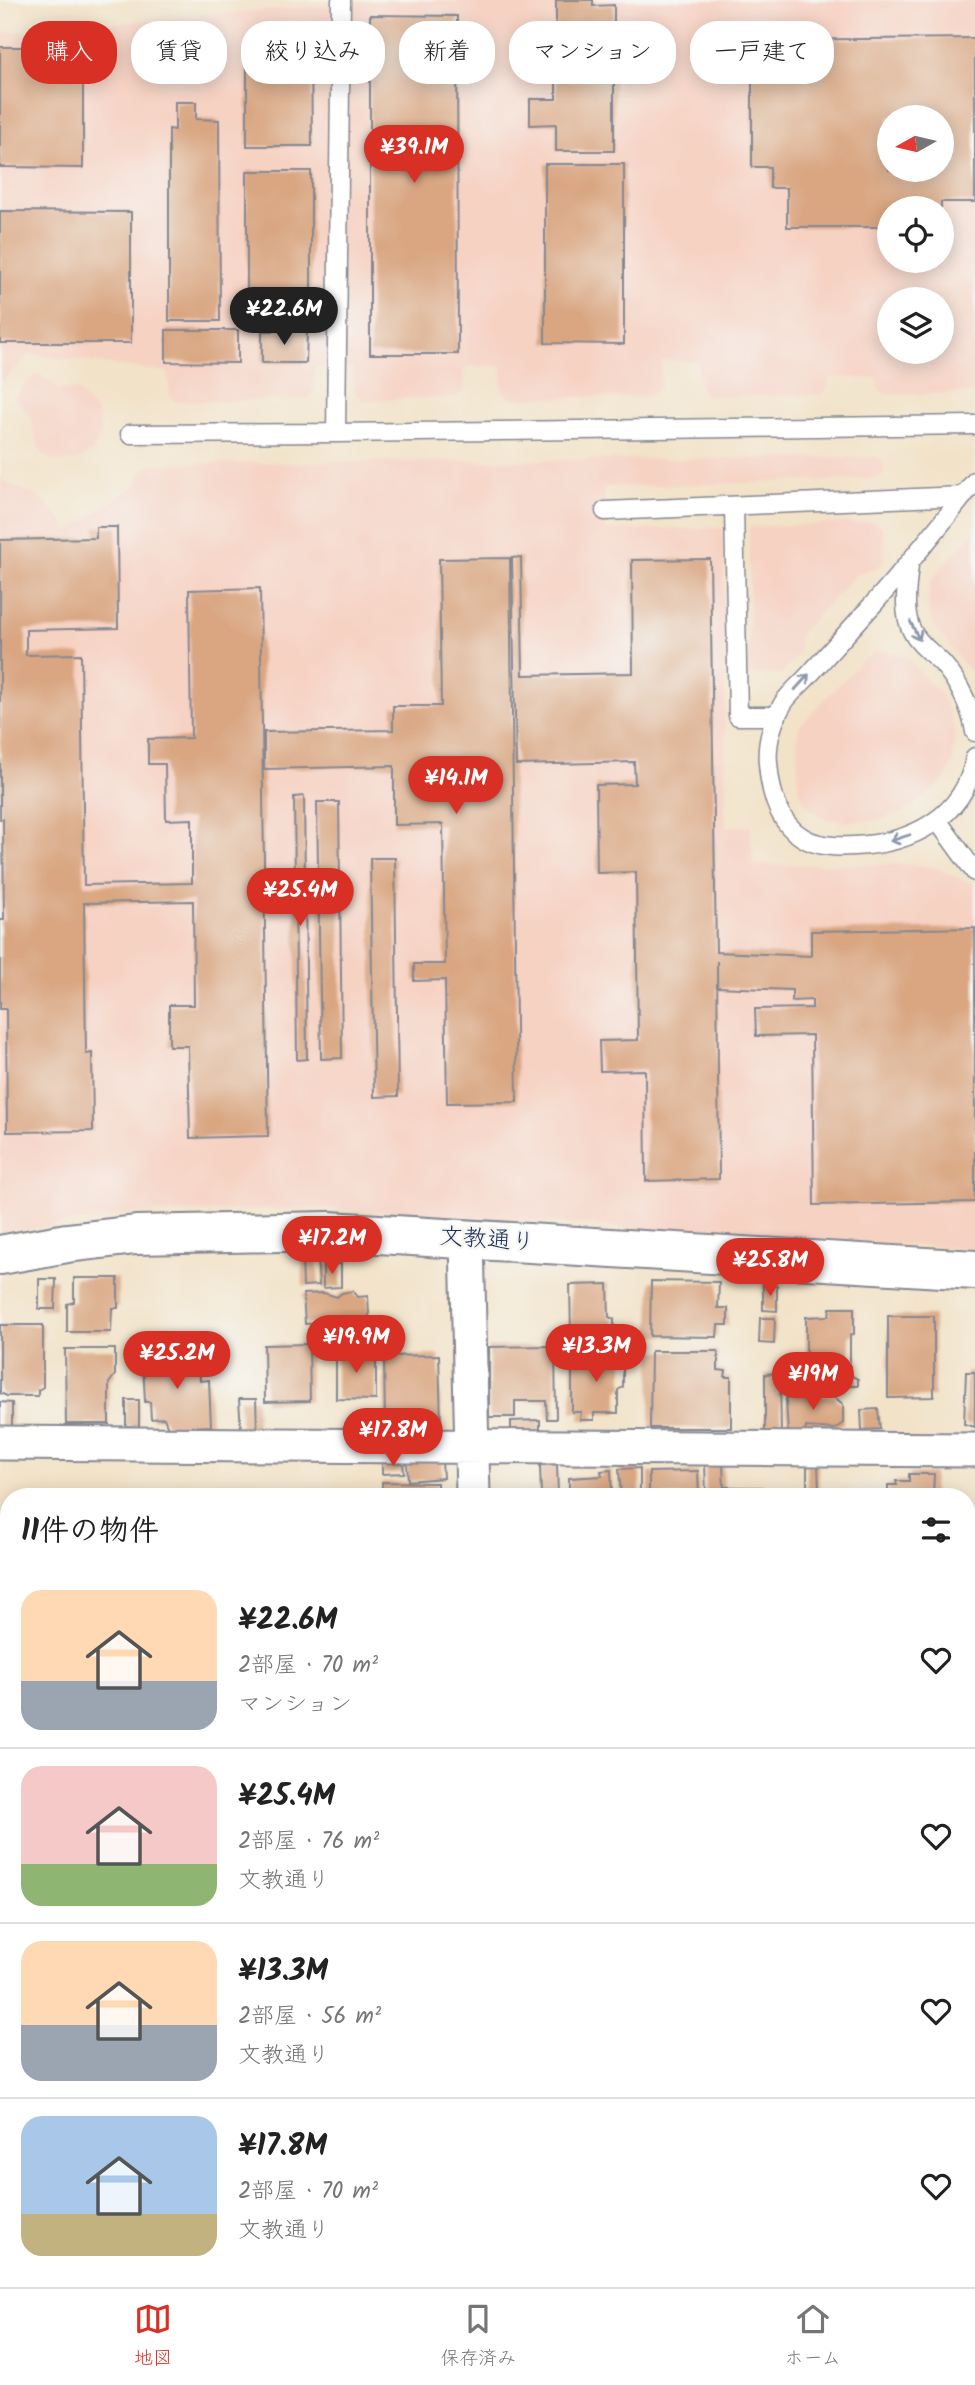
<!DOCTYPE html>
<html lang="ja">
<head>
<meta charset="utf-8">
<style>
  :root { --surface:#fff; --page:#f6f6f6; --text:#222; --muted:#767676; --line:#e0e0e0; --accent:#d93025 }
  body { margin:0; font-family:Kalam,"Klee One",sans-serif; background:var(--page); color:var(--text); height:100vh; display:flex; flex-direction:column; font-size:26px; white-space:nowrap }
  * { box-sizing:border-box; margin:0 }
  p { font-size:23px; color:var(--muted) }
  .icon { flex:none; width:38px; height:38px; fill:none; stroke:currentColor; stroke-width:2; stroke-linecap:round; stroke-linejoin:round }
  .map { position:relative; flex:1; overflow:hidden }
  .sheet { position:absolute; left:0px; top:1488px; width:976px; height:800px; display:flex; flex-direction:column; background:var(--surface); border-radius:28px 28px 0 0; box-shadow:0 4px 18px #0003 }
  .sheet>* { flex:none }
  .top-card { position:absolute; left:21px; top:21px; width:934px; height:63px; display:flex; gap:14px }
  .needle { width:46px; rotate:262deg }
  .controls { position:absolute; left:877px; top:105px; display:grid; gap:14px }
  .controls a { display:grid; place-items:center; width:77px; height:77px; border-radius:50%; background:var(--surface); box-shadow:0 4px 18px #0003; font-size:35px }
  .price { position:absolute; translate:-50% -60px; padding:0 16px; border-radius:24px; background:var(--accent); color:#fff; font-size:23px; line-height:46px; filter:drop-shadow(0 2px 4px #0008) }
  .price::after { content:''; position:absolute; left:50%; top:42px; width:21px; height:16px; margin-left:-10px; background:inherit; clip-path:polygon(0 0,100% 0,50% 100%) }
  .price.active { background:#222; color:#fff }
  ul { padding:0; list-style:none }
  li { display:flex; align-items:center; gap:21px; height:175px; padding:0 21px }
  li+li { border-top:2px solid var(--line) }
  li span { display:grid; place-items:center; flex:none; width:196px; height:140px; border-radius:21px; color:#555 }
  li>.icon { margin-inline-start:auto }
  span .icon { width:84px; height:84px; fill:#fffc; stroke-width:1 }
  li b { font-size:30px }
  h2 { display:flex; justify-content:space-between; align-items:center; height:84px; padding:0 21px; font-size:30px }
  .tag { padding:0 24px; border-radius:28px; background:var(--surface); box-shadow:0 4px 18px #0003; font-size:24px; line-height:63px }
  .tag.active { background:var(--accent); color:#fff }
  .tabs { display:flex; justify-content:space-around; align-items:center; height:98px; border-top:2px solid var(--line); background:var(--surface); font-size:19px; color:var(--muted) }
  .tabs a { display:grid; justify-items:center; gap:4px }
  .tabs .active { color:var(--accent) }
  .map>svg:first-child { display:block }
</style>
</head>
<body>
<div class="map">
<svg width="975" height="2287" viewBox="0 0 975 2287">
  <rect width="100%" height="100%" fill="#f6f6f2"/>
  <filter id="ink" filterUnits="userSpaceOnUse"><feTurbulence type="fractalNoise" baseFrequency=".0143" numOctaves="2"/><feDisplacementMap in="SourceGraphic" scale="14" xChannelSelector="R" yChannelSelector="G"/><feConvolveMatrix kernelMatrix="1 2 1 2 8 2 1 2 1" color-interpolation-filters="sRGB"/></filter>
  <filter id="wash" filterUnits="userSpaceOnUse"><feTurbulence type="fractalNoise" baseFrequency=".00686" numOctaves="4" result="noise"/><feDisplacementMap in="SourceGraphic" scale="28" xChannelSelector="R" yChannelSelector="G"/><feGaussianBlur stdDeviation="1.57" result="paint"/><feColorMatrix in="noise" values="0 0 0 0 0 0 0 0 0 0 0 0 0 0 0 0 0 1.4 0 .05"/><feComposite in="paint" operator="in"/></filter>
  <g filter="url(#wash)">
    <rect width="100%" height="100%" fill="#f2e2c7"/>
    <path fill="#f6d2c3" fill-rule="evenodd" d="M 386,0 L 975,0 L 975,393 L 886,394 L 879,390 L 877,378 L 829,378 L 828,387 L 823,395 L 711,396 L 705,395 L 699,386 L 697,361 L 662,361 L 660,387 L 651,396 L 645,397 L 509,398 L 502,390 L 501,366 L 465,367 L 464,391 L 456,397 L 365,400 L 356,394 L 352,367 L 315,367 L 314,390 L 308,399 L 176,402 L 170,395 L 168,372 L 30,354 L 0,383 L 0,33 ZM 889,117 L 942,117 L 942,170 L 889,170 ZM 889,208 L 942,208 L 942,261 L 889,261 ZM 889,299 L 942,299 L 942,352 L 889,352 Z
      M 38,373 L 58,389 L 77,390 L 97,413 L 101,431 L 99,438 L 92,451 L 83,458 L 72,462 L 55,461 L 45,456 L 39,448 L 30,415 L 14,397 Z
      M 878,457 L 883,461 L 885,471 L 882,476 L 870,479 L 603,487 L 605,530 L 723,528 L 726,827 L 751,826 L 753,865 L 905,864 L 933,867 L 975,885 L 975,1249 L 320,1208 L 125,1214 L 0,1234 L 0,476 L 4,481 L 37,496 L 54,510 L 69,532 L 138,483 L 142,470 L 154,464 Z
      M 873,522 L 882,526 L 884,530 L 884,562 L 876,568 L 858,573 L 801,632 L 798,640 L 799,654 L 781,674 L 749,675 L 749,527 Z
      M 975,531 L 975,678 L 934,626 L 930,617 L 928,601 L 930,583 L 934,576 Z
      M 887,651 L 905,656 L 941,695 L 950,714 L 955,732 L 952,764 L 946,778 L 936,788 L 920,801 L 902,812 L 880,820 L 865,821 L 844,822 L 826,819 L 807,806 L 799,790 L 797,739 L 799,727 L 863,659 L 875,653 Z"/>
    <g id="blocks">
      <path fill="#d9a681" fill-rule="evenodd" d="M 556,0 L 593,0 L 593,6 L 614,5 L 614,151 L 556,151 L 556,124 L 530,125 L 530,99 L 556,99 Z
        M 370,15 L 457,16 L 458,354 L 370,354 Z
        M 975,38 L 975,202 L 941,202 L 941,208 L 889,208 L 889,227 L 787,227 L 787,188 L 770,188 L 770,167 L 752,167 L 752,40 ZM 889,117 L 942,117 L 942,170 L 889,170 Z
        M 247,42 L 311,42 L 312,146 L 247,146 Z
        M 0,47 L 83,47 L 83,168 L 0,167 Z
        M 175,102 L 196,102 L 196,119 L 219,120 L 220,321 L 169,321 L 169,129 L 175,130 Z
        M 545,164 L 624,164 L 624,344 L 545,343 Z
        M 247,171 L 311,171 L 311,314 L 247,314 Z
        M 0,211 L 131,212 L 131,343 L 0,343 Z
        M 166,330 L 238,330 L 238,363 L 166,362 Z
        M 262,331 L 307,331 L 306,363 L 262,363 Z
        M 96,527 L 117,527 L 118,628 L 26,630 L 26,655 L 81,654 L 84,885 L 192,883 L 192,819 L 166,820 L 165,764 L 148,764 L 148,739 L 191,738 L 189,590 L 260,588 L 268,1136 L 190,1138 L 188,1046 L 169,1046 L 169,1005 L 194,1005 L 193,901 L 84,903 L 86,1054 L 92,1053 L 93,1131 L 7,1132 L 6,1009 L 0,1009 L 0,920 L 4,920 L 3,819 L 0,819 L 0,540 L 96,538 Z
        M 521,557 L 523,675 L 633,673 L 632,560 L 710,559 L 716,952 L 811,956 L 811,931 L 975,928 L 975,1202 L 814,1205 L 812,1035 L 756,1036 L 755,1009 L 812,1008 L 812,1000 L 792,1001 L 792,990 L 717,987 L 717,961 L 719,1179 L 646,1181 L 645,1070 L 600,1071 L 599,1041 L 638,1040 L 636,872 L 597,873 L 596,785 L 635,784 L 634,762 L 516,765 L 512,558 Z
        M 510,558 L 517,1102 L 447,1103 L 445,980 L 414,981 L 414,964 L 445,964 L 443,824 L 394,825 L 394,766 L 264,769 L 264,732 L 393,730 L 393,706 L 441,706 L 439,559 Z
        M 304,796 L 307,1059 L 297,1060 L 294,797 Z
        M 317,802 L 339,802 L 342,1058 L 321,1059 Z
        M 370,858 L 395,858 L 398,1096 L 374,1097 Z
        M 317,1256 L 319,1285 L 303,1286 L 302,1257 Z
        M 323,1264 L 341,1264 L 341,1287 L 323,1288 Z
        M 74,1278 L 118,1278 L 118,1308 L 112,1308 L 111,1332 L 67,1332 L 67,1304 L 74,1302 Z
        M 39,1279 L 56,1279 L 55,1309 L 39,1309 Z
        M 651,1281 L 719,1282 L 718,1308 L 728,1308 L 728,1325 L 718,1325 L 717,1337 L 650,1336 Z
        M 608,1284 L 609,1317 L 614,1319 L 614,1334 L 608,1334 L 607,1337 L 571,1337 L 570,1285 Z
        M 763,1285 L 777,1286 L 777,1311 L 763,1310 Z
        M 353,1291 L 358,1297 L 368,1296 L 370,1332 L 319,1335 L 318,1323 L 305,1324 L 303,1294 L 324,1293 L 337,1297 L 342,1293 Z
        M 830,1308 L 854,1308 L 854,1334 L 850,1335 L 850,1375 L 858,1379 L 858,1386 L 806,1386 L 806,1317 L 829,1316 Z
        M 888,1316 L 934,1316 L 934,1397 L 888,1398 Z
        M 760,1318 L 775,1318 L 774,1344 L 759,1343 Z
        M 0,1325 L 43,1325 L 43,1387 L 38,1390 L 38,1396 L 7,1396 L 0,1393 Z
        M 309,1344 L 310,1401 L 265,1402 L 264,1345 Z
        M 555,1346 L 556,1419 L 547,1419 L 546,1401 L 515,1401 L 515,1417 L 489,1417 L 489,1347 Z
        M 65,1349 L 115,1349 L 115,1375 L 109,1383 L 109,1424 L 66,1424 Z
        M 165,1351 L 186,1351 L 188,1355 L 199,1354 L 200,1381 L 209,1380 L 211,1426 L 168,1428 L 164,1418 L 151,1419 L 150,1402 L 145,1402 L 143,1361 L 162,1360 Z
        M 336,1351 L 376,1351 L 376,1400 L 336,1399 Z
        M 651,1351 L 718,1351 L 718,1370 L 726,1371 L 725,1377 L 731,1377 L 731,1428 L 650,1428 Z
        M 572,1354 L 623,1354 L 623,1387 L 618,1390 L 618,1413 L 594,1413 L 594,1420 L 580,1420 L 581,1412 L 572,1412 Z
        M 439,1355 L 441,1423 L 385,1424 L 384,1356 Z
        M 784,1362 L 803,1362 L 804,1384 L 784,1385 Z
        M 966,1372 L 975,1372 L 975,1427 L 964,1424 Z
        M 780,1373 L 781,1434 L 765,1434 L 765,1374 Z
        M 819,1391 L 819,1397 L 834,1397 L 843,1404 L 843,1423 L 835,1429 L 806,1427 L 805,1433 L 788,1434 L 786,1399 L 792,1393 Z
        M 239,1399 L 256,1399 L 257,1430 L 241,1430 Z
        M 126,1400 L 139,1400 L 139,1427 L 126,1426 Z
        M 0,1402 L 12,1403 L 12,1431 L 0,1431 Z
        M 878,1409 L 880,1429 L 862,1430 L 861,1410 Z
        M 540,1420 L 540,1433 L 511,1433 L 511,1421 Z
        M 442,1461 L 443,1478 L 408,1481 L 407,1463 Z
        M 403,1462 L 404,1473 L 382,1474 L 382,1463 Z
        M 723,1462 L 724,1496 L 706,1496 L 705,1463 Z
        M 557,1464 L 558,1496 L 541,1496 L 540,1465 Z
        M 807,1464 L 818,1464 L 819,1490 L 807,1491 Z
        M 640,1468 L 640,1496 L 621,1496 L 619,1469 Z
        M 611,1470 L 612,1496 L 569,1496 L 569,1478 L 602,1476 L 601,1471 Z
        M 698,1471 L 699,1496 L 649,1496 L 649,1472 Z
        M 909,1474 L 934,1474 L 933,1496 L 888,1496 L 888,1485 L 897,1485 L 896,1481 L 909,1481 Z
        M 382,1482 L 437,1483 L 437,1496 L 382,1496 Z
        M 725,1487 L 762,1487 L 762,1496 L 725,1496 Z
        M 968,1805 L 975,1805 L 975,1859 L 968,1859 Z
        M 968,1983 L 975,1983 L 975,2041 L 968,2041 Z
        M 968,2129 L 975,2129 L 975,2189 L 968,2189 Z
        M 58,2278 L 109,2278 L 109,2287 L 58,2287 Z
        M 144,2278 L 184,2278 L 185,2287 L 144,2287 Z
        M 219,2278 L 263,2278 L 263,2287 L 219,2287 Z
        M 299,2278 L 353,2278 L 353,2287 L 299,2287 Z
        M 564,2278 L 613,2278 L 613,2287 L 564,2287 Z
        M 644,2278 L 675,2278 L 675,2287 L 644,2287 Z
        M 720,2278 L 771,2278 L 772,2287 L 720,2287 Z
        M 881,2278 L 933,2278 L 933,2287 L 881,2287 Z"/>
    </g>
  </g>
  <g filter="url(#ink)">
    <use href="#blocks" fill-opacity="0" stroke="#868892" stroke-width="2"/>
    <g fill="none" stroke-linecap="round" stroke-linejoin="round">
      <defs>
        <path id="service" d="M 341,0 L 336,433 L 975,425
          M 130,434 L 336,433
          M 975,481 C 940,525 905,570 866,612 C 847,633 828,654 809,675 C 801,684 791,692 784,702 C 773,719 766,743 768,763 C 770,790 777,822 802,837 C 817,847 837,847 854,846 C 910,844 965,818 975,757
          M 734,506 L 738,716 L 777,716
          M 605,511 L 963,496
          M 909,565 C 907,585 902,612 912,631 C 919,645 931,652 942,663 C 958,681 972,709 975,732
          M 937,820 L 975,872"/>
        <path id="minor" d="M 467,1239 L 473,1496
          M 0,1443 L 975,1450
          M 0,1694 L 9,1694
          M 968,1702 L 975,1702
          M 0,1948 L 9,1948
          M 968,1954 L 975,1954
          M 0,2208 L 9,2208
          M 968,2217 L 975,2217
          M 466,2287 L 466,2278"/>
        <path id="tertiary" d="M 0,1255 L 67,1243 L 136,1235 L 329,1231 L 975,1270"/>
      </defs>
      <use href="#service" stroke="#868892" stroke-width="21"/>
      <use href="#minor" stroke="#868892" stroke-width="37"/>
      <use href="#tertiary" stroke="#868892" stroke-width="42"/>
      <use href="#service" stroke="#fff" stroke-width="18"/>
      <use href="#minor" stroke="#fff" stroke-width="33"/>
      <use href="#tertiary" stroke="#fff" stroke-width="38"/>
    </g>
    <defs><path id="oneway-shaft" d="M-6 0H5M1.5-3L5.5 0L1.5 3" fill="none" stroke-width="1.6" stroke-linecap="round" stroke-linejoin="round" transform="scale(1.75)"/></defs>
    <g stroke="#8d97ae">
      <use href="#oneway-shaft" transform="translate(915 631) rotate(64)"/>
      <use href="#oneway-shaft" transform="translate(802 682) rotate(-48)"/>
      <use href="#oneway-shaft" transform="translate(900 838) rotate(162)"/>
    </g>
  </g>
  <g text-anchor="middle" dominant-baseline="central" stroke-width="5" stroke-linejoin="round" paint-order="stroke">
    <g font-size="24" fill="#1b2f5e" stroke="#f6f6f2">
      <text transform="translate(487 1240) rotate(4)">文教通り</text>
    </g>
  </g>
</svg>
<div class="controls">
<a><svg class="needle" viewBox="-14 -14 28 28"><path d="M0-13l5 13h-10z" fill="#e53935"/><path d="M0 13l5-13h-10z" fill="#767676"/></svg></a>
<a><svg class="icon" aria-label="locate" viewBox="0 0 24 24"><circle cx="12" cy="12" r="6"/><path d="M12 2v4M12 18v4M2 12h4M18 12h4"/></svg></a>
<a><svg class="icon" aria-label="layers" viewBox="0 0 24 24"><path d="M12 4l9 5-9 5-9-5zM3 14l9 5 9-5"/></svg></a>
</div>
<b class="price" style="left:414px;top:185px">¥39.1M</b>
<b class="price active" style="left:284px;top:347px">¥22.6M</b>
<b class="price" style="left:456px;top:816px">¥14.1M</b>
<b class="price" style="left:300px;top:928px">¥25.4M</b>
<b class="price" style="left:332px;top:1276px">¥17.2M</b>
<b class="price" style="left:770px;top:1298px">¥25.8M</b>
<b class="price" style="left:356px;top:1375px">¥19.9M</b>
<b class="price" style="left:596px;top:1384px">¥13.3M</b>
<b class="price" style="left:177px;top:1391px">¥25.2M</b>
<b class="price" style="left:813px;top:1412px">¥19M</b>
<b class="price" style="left:393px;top:1468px">¥17.8M</b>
<div class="top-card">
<a class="tag active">購入</a>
<a class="tag">賃貸</a>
<a class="tag">絞り込み</a>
<a class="tag">新着</a>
<a class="tag">マンション</a>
<a class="tag">一戸建て</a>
</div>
<section class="sheet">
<h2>11件の物件<svg class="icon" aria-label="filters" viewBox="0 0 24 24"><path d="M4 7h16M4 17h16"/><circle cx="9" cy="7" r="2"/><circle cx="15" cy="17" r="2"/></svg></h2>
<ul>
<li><span style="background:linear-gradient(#ffd9b3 65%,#9aa5b1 0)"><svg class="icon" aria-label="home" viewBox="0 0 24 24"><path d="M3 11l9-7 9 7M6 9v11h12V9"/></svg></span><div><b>¥22.6M</b><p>2部屋 · 70 m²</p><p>マンション</p></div><svg class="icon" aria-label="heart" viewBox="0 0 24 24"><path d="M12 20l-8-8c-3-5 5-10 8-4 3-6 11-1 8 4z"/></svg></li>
<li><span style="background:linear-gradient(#f6c9c9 70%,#8fb573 0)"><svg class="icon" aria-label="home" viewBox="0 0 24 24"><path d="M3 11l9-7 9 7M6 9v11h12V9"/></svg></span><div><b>¥25.4M</b><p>2部屋 · 76 m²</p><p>文教通り</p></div><svg class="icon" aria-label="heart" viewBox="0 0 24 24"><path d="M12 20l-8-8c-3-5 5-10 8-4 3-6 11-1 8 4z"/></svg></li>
<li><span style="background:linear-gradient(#ffd9b3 60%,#9aa5b1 0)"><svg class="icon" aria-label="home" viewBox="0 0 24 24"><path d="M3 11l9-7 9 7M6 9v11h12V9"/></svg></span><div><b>¥13.3M</b><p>2部屋 · 56 m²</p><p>文教通り</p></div><svg class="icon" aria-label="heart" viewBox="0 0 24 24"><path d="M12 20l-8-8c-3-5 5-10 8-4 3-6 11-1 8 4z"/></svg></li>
<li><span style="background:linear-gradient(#a9c7e8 70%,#c2b280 0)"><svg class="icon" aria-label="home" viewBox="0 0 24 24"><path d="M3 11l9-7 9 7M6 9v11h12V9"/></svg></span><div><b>¥17.8M</b><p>2部屋 · 70 m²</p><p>文教通り</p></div><svg class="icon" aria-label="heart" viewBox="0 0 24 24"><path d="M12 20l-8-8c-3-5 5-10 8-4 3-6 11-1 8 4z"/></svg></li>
</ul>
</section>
</div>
<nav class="tabs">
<a class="active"><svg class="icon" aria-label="map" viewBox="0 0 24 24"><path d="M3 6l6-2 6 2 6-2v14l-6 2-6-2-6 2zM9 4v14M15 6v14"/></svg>地図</a>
<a><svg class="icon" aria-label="saved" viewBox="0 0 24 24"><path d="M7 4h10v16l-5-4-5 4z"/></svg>保存済み</a>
<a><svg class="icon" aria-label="home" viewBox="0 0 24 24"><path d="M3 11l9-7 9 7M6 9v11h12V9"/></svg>ホーム</a>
</nav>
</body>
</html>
